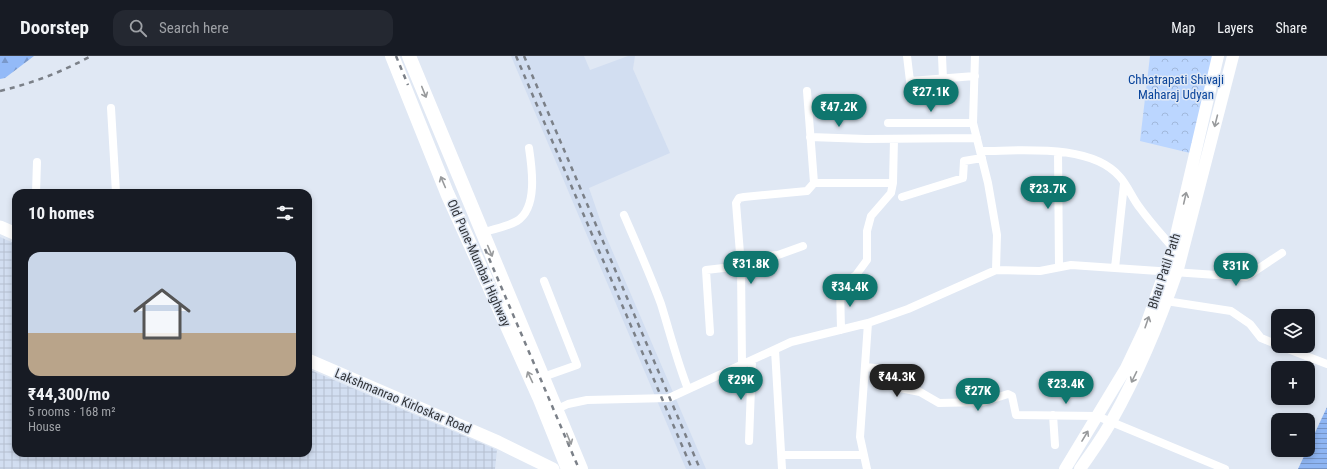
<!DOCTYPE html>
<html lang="en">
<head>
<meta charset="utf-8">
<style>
  :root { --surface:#171b24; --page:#242831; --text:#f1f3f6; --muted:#9ea1a6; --line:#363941; --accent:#0f766e }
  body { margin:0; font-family:"Roboto Condensed",sans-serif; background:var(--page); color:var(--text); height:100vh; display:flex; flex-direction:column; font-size:15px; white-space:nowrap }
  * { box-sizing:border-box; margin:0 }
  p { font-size:13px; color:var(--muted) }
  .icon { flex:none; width:22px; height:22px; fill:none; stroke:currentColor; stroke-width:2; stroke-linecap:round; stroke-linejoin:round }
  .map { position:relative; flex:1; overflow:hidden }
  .panel { position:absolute; left:12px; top:133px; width:300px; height:268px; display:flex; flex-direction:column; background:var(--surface); border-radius:12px; box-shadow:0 2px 6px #0003 }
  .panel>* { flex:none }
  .buttons { position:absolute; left:1271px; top:253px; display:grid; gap:8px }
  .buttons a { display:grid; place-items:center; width:44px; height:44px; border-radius:8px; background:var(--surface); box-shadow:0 2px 6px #0003; font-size:20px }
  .price { position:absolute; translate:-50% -34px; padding:0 9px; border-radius:14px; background:var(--accent); color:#fff; font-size:13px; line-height:26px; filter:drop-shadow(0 1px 2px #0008) }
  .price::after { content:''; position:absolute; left:50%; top:24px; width:12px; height:9px; margin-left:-6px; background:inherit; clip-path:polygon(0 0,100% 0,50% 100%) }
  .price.current { background:#222; color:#fff }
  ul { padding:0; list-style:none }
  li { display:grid; align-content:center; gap:8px; height:212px; padding:0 16px }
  li span { display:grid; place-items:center; height:124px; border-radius:12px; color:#555 }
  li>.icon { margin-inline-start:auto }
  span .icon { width:72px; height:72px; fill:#fffc; stroke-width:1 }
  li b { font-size:17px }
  h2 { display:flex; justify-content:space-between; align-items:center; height:48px; padding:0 16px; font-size:17px }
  header { display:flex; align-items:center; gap:24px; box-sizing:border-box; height:56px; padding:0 20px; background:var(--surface); border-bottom:1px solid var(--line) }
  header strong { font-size:19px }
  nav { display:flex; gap:22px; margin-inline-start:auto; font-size:14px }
  .search { width:280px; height:36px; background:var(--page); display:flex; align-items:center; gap:10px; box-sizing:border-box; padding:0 14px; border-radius:12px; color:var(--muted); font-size:15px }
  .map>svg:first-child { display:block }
</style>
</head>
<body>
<header>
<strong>Doorstep</strong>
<div class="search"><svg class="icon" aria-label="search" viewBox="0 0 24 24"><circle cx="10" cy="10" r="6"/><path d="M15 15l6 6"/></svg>Search here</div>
<nav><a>Map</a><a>Layers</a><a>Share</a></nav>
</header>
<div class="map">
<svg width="1327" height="413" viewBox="0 0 1327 413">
  <defs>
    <pattern id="industrial-grid" width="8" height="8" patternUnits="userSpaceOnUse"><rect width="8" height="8" fill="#d2def1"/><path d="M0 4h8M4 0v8" fill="none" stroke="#b5bfcf"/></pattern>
    <pattern id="forest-firs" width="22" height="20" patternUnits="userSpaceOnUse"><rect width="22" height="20" fill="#93baf8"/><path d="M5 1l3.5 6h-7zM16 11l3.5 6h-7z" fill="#7998ca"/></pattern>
    <pattern id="park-crowns" width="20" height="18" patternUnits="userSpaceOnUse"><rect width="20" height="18" fill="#bbd6ff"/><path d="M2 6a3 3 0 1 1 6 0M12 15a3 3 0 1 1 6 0" fill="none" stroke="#a1b8db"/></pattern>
    <pattern id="water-rules" width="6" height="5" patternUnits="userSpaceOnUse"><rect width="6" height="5" fill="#8eb5f3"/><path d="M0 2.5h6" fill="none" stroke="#7594c6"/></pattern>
  </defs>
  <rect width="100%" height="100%" fill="#e0e8f4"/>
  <path fill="#d2def1" d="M 511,0 L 584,0 L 590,14 L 628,0 L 635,0 L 633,13 L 670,97 L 589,132 L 605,178 L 706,413 L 686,413 Z"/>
  <path fill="url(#industrial-grid)" d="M 0,181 L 16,188 L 16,397 L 308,397 L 308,313 L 497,394 L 495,413 L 0,413 Z"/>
  <path fill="url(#forest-firs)" d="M 0,0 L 34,0 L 5,22 L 0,23 Z"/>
  <path fill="url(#park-crowns)" d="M 1150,0 L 1213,0 L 1190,97 L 1140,85 Z"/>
  <path fill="url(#water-rules)" d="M 1327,351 L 1327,413 L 1298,413 Z"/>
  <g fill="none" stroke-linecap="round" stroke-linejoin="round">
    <path stroke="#fff" stroke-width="8" d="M 907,0 L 910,25 L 975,20
      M 942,0 L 943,23
      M 975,0 L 973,67 L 988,127 L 997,179 L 996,214
      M 807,35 L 814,127 L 893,127
      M 111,52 L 116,137
      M 888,67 L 973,67
      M 810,81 L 866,83 L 977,82
      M 981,95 C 1021,95 1091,87 1120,121 C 1128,130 1132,142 1140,152 C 1150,166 1162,179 1173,192
      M 1058,96 L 1059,211
      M 36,137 L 37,106
      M 902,141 L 963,122 L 964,105 L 982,102
      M 624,159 C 637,189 650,218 661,248 C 670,277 677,305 688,333
      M 482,177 C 493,173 507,171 517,165 C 538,152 532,112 529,92
      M 740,202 L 778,199 L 803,190
      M 1115,212 L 1124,128
      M 1166,245 L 1231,255 L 1250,268 L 1261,282 L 1278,289
      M 841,274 L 840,230 L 856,219 L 867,204 L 867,175 L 871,160 L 891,137 L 893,127 L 894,83
      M 710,276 L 706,214 L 741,210
      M 1280,290 L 1327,308
      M 775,294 L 782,413
      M 742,309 L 741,210 L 736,147 L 739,142 L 744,141 L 807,135 L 814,127
      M 866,311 L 883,313 L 887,315 L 895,331 L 920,336 L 939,347 L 983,346 L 1008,338 L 1012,340 L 1016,359 L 1097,360 L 1225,413
      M 543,321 L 577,309 L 544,225
      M 553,355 L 568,348 L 587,344 L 669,342 L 791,286 L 868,267 L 908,253 L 996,214 L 1040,215 L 1071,209 L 1246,221 L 1282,197
      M 1053,359 L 1055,389
      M 749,385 L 752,305
      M 782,399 L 863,399
      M 867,413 L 860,381 L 868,267"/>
    <path stroke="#fff" stroke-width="12" d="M 1065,413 L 1126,312 L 1145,272 L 1173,192 L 1218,0
      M 1080,413 C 1091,397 1103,381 1112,364 C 1139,316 1160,265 1178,213 L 1233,0"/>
    <path stroke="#fff" stroke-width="13" d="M 0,171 L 16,178
      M 308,304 L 498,386 L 553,413"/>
    <path stroke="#fff" stroke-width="14" d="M 392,0 L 447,137 L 539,341 L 568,413
      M 409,0 L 581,413"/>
    <path stroke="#7b8088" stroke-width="2.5" stroke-dasharray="5 5" stroke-linecap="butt" d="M 396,0 L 408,29
      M 516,0 L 692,413
      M 524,0 L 700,413
      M 0,35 C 33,27 62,16 91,0
      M 485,193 L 579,413"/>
  </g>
  <defs><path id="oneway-shaft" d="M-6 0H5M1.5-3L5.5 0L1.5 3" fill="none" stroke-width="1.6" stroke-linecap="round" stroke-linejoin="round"/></defs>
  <g stroke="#989a9c">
    <use href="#oneway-shaft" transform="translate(424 36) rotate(68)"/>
    <use href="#oneway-shaft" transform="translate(1216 65) rotate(104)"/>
    <use href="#oneway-shaft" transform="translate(443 126) rotate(-113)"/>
    <use href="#oneway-shaft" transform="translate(1185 142) rotate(-77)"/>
    <use href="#oneway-shaft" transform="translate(490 195) rotate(67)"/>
    <use href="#oneway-shaft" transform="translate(1147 266) rotate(-71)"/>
    <use href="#oneway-shaft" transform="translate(530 321) rotate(-115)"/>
    <use href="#oneway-shaft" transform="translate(1134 321) rotate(116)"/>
    <use href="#oneway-shaft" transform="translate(1085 380) rotate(-59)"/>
    <use href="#oneway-shaft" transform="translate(569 383) rotate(68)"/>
  </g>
  <g text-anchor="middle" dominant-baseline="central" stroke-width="3" stroke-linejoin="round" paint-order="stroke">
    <g font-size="13" fill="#0a459c" stroke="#e0e8f4">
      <text x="1176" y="23">Chhatrapati Shivaji<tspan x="1176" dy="15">Maharaj Udyan</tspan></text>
    </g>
    <g font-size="13" fill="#32353a" stroke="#e0e8f4">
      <text transform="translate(479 207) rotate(66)">Old Pune-Mumbai Highway</text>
      <text transform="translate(1164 215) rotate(-72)">Bhau Patil Path</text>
      <text transform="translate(403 345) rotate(23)">Lakshmanrao Kirloskar Road</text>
    </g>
  </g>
</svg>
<div class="buttons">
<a><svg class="icon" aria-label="layers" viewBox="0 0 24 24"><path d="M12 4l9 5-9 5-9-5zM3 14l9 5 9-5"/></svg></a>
<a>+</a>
<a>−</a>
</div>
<b class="price" style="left:931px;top:57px">₹27.1K</b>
<b class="price" style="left:839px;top:72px">₹47.2K</b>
<b class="price" style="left:1048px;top:154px">₹23.7K</b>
<b class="price" style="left:751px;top:229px">₹31.8K</b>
<b class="price" style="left:1236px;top:231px">₹31K</b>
<b class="price" style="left:850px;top:252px">₹34.4K</b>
<b class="price current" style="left:897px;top:342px">₹44.3K</b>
<b class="price" style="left:741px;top:345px">₹29K</b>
<b class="price" style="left:1066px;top:349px">₹23.4K</b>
<b class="price" style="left:978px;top:356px">₹27K</b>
<section class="panel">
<h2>10 homes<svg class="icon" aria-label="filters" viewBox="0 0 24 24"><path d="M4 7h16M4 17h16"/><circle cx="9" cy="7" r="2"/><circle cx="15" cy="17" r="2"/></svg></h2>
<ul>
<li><span style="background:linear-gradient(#c9d6e8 65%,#b9a48a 0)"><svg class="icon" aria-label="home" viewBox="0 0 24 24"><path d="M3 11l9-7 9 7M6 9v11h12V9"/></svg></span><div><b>₹44,300/mo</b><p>5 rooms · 168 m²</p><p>House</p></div></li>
</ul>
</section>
</div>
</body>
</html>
